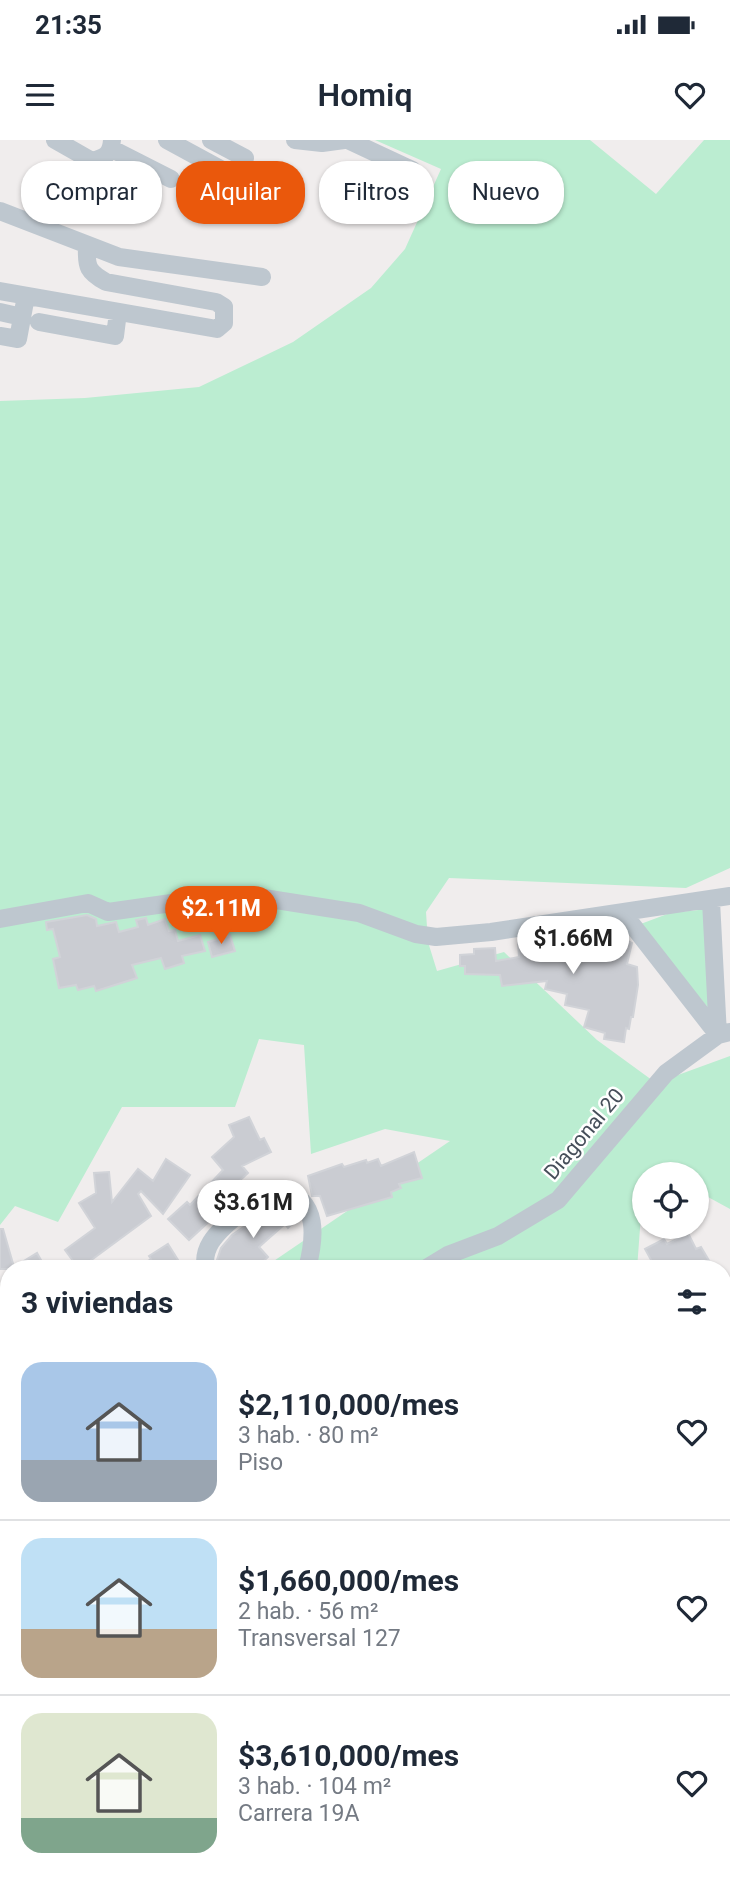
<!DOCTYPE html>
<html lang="es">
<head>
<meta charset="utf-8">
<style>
  :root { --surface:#fff; --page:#f6f6f7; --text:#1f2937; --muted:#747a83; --line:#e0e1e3; --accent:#ea580c }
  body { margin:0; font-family:Roboto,sans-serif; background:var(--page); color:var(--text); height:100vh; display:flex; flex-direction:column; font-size:26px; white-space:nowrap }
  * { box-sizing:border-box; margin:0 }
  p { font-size:23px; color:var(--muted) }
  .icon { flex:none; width:38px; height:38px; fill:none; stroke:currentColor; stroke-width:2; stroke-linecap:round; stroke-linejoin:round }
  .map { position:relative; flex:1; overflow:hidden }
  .side { position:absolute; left:0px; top:1120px; width:732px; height:623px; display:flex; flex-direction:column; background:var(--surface); border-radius:28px 28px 0 0; box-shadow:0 2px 5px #0004 }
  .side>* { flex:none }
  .top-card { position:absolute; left:21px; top:21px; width:690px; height:63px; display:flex; gap:14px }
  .fabs { position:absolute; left:632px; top:1022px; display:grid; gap:14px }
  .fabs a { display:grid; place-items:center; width:77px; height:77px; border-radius:50%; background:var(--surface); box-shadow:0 2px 5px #0004; font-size:35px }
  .price { position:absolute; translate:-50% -60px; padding:0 16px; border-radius:24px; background:#fff; color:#222; font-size:23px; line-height:46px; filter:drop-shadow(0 2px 4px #0008) }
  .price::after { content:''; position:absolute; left:50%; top:42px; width:21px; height:16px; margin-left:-10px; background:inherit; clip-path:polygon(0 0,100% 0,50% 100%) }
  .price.on { background:var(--accent); color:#fff }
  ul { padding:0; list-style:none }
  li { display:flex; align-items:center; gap:21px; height:175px; padding:0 21px }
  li+li { border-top:2px solid var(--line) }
  li span { display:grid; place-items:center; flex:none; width:196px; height:140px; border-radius:21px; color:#555 }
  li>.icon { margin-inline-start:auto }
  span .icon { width:84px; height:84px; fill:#fffc; stroke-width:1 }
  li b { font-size:30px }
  h2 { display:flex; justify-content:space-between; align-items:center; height:84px; padding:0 21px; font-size:30px }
  .chip { padding:0 24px; border-radius:28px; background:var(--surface); box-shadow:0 2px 5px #0004; font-size:24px; line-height:63px }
  .chip.on { background:var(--accent); color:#fff }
  .status { display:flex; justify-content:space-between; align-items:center; height:49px; padding:0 35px; background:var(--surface); direction:ltr }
  .status svg { height:19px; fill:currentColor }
  header { display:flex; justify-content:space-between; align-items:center; height:91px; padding:0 21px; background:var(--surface); font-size:32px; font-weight:600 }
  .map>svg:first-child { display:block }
</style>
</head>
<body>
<div class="status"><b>21:35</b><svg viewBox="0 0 49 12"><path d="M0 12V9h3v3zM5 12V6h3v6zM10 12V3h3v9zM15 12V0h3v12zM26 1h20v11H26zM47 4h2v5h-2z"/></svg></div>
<header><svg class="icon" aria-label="menu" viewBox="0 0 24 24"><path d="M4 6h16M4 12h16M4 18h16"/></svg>Homiq<svg class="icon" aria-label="heart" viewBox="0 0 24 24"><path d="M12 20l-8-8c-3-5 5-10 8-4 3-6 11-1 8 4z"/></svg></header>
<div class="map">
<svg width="730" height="1743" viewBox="0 0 730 1743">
  <rect width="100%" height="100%" fill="#f0eded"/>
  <path fill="#bbedd1" d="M 375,0 L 590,0 L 656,54 L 704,0 L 730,0 L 730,728 L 686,748 L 449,738 L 426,772 L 428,802 L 437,831 L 504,812 L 597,900 L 656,943 L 730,916 L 730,1069 L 697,1051 L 696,1034 L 644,1034 L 637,1129 L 262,1129 L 450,1001 L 385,989 L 311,1014 L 304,905 L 259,899 L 235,967 L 122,967 L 58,1082 L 15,1066 L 0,1085 L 0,261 L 85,258 L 199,247 L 293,202 L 371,148 L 405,109 L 441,29 Z
    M 708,769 L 710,870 L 638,785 L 670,773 Z"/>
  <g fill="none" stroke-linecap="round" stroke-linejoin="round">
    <path stroke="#89d1e9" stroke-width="3.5" d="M 330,1743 L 336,1734"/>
  </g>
  <path fill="#caccd2" stroke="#d1d3d8" stroke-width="2" d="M 87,775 L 96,779 L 97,786 L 116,782 L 119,792 L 138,787 L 136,780 L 146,778 L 148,785 L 165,779 L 169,791 L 175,790 L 178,801 L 200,795 L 205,811 L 182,816 L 184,823 L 165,829 L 161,818 L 132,825 L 137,838 L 96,851 L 94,846 L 78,850 L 76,845 L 59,848 L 53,819 L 60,817 L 53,789 L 47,790 L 46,782 Z
    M 583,793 L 617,799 L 618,796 L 632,803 L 627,824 L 637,827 L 638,845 L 633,877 L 631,877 L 629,889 L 626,888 L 624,902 L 604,899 L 605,893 L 584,887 L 589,870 L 565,865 L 567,854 L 545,849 L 547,841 L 502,846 L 500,835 L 465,834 L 465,826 L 460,826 L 460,815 L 474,814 L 474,809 L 495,808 L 496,821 L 519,817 L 518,803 L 554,798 L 581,804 Z
    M 230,795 L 235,811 L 212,817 L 208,802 Z
    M 249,977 L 260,1000 L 264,998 L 271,1012 L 242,1026 L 248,1033 L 234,1046 L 240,1053 L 189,1100 L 168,1079 L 187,1062 L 190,1065 L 223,1030 L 212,1017 L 234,997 L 229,985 Z
    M 414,1012 L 422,1038 L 399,1044 L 401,1048 L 391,1052 L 392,1057 L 327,1076 L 320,1056 L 312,1056 L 308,1036 L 342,1024 L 344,1027 L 366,1020 L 367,1023 L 378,1019 L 381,1026 Z
    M 166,1019 L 190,1035 L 163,1074 L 141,1051 L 138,1054 L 151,1076 L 79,1129 L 65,1110 L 95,1088 L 79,1063 L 96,1053 L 94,1033 L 109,1032 L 112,1062 L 138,1029 L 153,1041 Z
    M 278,1063 L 296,1080 L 288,1088 L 285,1084 L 259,1107 L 268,1117 L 255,1129 L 228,1129 L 217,1120 L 221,1108 L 232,1095 Z
    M 0,1089 L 3,1089 L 14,1127 L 37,1113 L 46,1129 L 0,1129 Z
    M 688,1093 L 696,1109 L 701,1107 L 714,1129 L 656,1129 L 645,1109 L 664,1099 L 667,1104 Z
    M 168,1104 L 178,1120 L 164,1129 L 135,1129 L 151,1119 L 149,1116 Z"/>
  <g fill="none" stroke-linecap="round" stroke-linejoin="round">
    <path stroke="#75caa3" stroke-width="2.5" stroke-dasharray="5 3.5" stroke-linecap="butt" d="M 615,1734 L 618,1743"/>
    <path stroke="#bec7cf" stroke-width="18" d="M 55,0 L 92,21 C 105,17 111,15 112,0
      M 167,0 L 235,37 L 239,34 L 245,18 L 211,0
      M 295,0 L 322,3 L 344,0
      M 348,0 L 412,30 L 413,40 L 402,67
      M 112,9 L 171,39
      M 0,71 L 119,117 L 262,137
      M 0,151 L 217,189 L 224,183 L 224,167 L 216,162 L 106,142 C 88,132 86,127 87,107
      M 0,172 L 22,177
      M 39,182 L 115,196 L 118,172
      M 0,196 L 18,199 L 26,156
      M 711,761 L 718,895
      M 623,773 L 718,895
      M 0,779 L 88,763 L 108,772 L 221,756 L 257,757 L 359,773 L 416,794 L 436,797 L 491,792 L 730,756
      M 206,1129 C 204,1120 206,1110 211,1102 C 222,1085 262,1053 281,1050 C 320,1060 315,1098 307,1129
      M 425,1129 L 448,1115 L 498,1096 L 558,1060 L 666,933 L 718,895 L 730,892
      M 723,1165 L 730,1162
      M 0,1181 L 9,1181
      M 0,1245 L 9,1256
      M 0,1335 L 9,1334
      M 723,1497 L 730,1497
      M 723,1552 L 730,1551
      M 0,1561 L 9,1579
      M 0,1638 L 9,1639
      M 240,1734 L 247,1743
      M 566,1734 L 573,1743
      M 364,1743 L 380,1734
      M 477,1743 L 497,1734
      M 663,1743 L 683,1735 L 705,1743"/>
  </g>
  <g text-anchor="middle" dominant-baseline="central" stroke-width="5" stroke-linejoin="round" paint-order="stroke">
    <g font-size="21" fill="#464f5a" stroke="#fff">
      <text transform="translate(584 994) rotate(-50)">Diagonal 20</text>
    </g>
  </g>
</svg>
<div class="fabs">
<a><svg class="icon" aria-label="locate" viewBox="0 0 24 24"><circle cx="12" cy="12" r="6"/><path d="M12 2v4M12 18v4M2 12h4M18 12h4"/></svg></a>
</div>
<b class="price on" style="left:221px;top:806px">$2.11M</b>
<b class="price" style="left:573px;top:836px">$1.66M</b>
<b class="price" style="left:253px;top:1100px">$3.61M</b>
<div class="top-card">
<a class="chip">Comprar</a>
<a class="chip on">Alquilar</a>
<a class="chip">Filtros</a>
<a class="chip">Nuevo</a>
</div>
<section class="side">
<h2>3 viviendas<svg class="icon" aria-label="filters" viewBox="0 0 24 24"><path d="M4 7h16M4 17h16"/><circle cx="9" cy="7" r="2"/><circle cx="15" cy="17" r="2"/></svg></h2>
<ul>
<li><span style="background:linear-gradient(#a9c7e8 70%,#9aa5b1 0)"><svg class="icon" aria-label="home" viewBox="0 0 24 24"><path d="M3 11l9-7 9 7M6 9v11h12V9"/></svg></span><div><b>$2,110,000/mes</b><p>3 hab. · 80 m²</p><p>Piso</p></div><svg class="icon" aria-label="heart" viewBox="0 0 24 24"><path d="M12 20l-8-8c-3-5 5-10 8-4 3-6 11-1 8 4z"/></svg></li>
<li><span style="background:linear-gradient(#bfe0f5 65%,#b9a48a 0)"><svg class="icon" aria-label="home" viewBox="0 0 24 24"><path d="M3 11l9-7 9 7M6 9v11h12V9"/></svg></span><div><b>$1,660,000/mes</b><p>2 hab. · 56 m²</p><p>Transversal 127</p></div><svg class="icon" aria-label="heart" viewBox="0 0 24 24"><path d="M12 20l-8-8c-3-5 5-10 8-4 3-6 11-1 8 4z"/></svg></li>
<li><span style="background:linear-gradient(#dfe7d0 75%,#7fa58c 0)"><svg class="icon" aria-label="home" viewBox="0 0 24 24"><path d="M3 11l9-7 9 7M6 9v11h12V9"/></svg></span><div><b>$3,610,000/mes</b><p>3 hab. · 104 m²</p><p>Carrera 19A</p></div><svg class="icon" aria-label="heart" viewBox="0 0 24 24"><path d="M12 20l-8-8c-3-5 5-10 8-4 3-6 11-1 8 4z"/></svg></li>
</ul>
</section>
</div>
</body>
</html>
